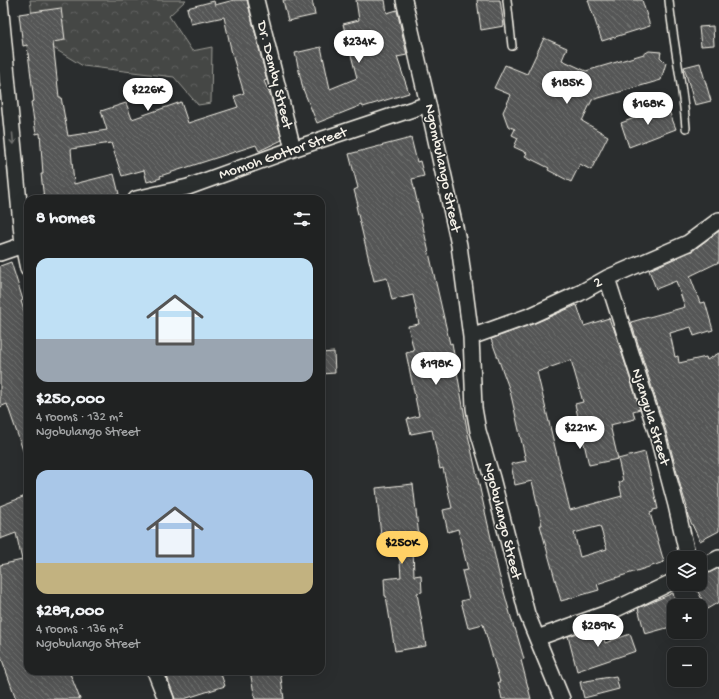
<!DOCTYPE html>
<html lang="en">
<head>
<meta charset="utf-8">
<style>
  :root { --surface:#202222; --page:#2d2f2f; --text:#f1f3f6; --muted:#a2a4a5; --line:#3d3f40; --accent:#ffd166 }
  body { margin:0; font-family:"Gochi Hand",sans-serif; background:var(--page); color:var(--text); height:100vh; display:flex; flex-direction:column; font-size:15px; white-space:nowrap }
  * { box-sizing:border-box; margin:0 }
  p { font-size:13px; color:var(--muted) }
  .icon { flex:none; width:22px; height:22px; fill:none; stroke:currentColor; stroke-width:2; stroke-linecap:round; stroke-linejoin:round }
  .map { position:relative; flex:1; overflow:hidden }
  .panel { position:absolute; left:24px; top:195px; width:301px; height:480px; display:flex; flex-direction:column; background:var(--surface); border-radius:12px; box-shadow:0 4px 16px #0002,0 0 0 1px var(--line) }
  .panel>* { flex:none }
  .controls { position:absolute; left:667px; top:551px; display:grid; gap:8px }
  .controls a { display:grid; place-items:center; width:40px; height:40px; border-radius:8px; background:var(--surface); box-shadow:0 4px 16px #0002,0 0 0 1px var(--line); font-size:20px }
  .price { position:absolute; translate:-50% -34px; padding:0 9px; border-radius:14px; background:#fff; color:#222; font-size:13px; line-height:26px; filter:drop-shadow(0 1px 2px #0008) }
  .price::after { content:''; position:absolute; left:50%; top:24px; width:12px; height:9px; margin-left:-6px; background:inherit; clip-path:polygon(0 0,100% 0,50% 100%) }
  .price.on { background:var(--accent); color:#111 }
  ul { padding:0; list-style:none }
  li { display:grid; align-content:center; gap:8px; height:212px; padding:0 12px }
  li span { display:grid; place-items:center; height:124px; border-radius:12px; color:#555 }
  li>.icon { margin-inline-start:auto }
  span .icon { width:72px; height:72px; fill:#fffc; stroke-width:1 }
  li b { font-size:17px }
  h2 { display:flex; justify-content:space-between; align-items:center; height:48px; padding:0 12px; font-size:17px }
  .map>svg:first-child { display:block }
</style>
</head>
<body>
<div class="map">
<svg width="719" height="699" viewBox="0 0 719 699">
  <defs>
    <pattern id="forest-crowns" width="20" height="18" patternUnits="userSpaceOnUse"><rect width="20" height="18" fill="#444645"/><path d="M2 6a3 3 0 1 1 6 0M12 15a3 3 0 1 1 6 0" fill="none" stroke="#606160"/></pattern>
    <pattern id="building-back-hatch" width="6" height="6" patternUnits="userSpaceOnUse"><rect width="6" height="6" fill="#555756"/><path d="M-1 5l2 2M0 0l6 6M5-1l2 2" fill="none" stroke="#6e706e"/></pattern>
  </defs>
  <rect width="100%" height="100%" fill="#2a2d2e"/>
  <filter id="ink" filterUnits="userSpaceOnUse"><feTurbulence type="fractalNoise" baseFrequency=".025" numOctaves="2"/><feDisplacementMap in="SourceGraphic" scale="8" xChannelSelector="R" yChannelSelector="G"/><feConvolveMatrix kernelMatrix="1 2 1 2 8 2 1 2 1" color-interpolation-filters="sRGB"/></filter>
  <g filter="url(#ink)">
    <path fill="url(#forest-crowns)" stroke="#9c9c96" d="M 30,0 L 186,0 L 169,16 L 192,51 L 212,47 L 211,103 L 198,105 L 174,77 L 83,66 L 35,37 Z"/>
    <path fill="url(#building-back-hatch)" stroke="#f4f1e8" fill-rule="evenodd" d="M 234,0 L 247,0 L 267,80 L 264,81 L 271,97 L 282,140 L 259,151 L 256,145 L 160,176 L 161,178 L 147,182 L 144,170 L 122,176 L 111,143 L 71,149 L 74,184 L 114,174 L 119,194 L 96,199 L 44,199 L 41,174 L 43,174 L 40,133 L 36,134 L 31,102 L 34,101 L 27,45 L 23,46 L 19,14 L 61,8 L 65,40 L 53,42 L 59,97 L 61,97 L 68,136 L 107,130 L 101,111 L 126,103 L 132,119 L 181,102 L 188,123 L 238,107 L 234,97 L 244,93 L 232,54 L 224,17 L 191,24 L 187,8 L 214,1 L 215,5 Z
      M 283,0 L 312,0 L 315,15 L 288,21 Z
      M 356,0 L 385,0 L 387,13 L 397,10 L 407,55 L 397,57 L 409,93 L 363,107 L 362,105 L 317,123 L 303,89 L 295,53 L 321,47 L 330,89 L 357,78 L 343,24 L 359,20 Z
      M 477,0 L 500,0 L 504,26 L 481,30 Z
      M 588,0 L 642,0 L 650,26 L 602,41 Z
      M 713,26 L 714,45 L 701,46 L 699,27 Z
      M 544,38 L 567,48 L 562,60 L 586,71 L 644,54 L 649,51 L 661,52 L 660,57 L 666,63 L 661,80 L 592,100 L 582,121 L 608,136 L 591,170 L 580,164 L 571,182 L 548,170 L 549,168 L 525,156 L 527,153 L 514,147 L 518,138 L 512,135 L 515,129 L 508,126 L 503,112 L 511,95 L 494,88 L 505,65 L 527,74 Z
      M 700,63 L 711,101 L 695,105 L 684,67 Z
      M 667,106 L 676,129 L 629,147 L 621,123 Z
      M 411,138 L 417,162 L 420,161 L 424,176 L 412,179 L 450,344 L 452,343 L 468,435 L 499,574 L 514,628 L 515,628 L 524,659 L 521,660 L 531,699 L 502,699 L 498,682 L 500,682 L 483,624 L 468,628 L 461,601 L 469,599 L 462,571 L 468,570 L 458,529 L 448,532 L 443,510 L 452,508 L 443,468 L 440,469 L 432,430 L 411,434 L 407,419 L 419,416 L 406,353 L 414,351 L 408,326 L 419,324 L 413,295 L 392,300 L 387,278 L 374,281 L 356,206 L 358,205 L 354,190 L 358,188 L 349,154 Z
      M 719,231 L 719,262 L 690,276 L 700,303 L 705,302 L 713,330 L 694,336 L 691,327 L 670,333 L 675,357 L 678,356 L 679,363 L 706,357 L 707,360 L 719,353 L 719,531 L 700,541 L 688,516 L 686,508 L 687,507 L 681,488 L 666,431 L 631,322 L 685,307 L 676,281 L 656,289 L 649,270 L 692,251 Z
      M 11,262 L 23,300 L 21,301 L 28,324 L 28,458 L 26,459 L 7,404 L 0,407 L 0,266 Z
      M 577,305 L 584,326 L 609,318 L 612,327 L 613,326 L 640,409 L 633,411 L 635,419 L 610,425 L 618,459 L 645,452 L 658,509 L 653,510 L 653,512 L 650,513 L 664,562 L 597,584 L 599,590 L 561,601 L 540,525 L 542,525 L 532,481 L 515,485 L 511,464 L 526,461 L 510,391 L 491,339 L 535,323 ZM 571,360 L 583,402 L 575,404 L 589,465 L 618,459 L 623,481 L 619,482 L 622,496 L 570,510 L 537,372 ZM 600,526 L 607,549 L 580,557 L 574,533 Z
      M 334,352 L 335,373 L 321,374 L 321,353 Z
      M 413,484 L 420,546 L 413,547 L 414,576 L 421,575 L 422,592 L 417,593 L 426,646 L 395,651 L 386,596 L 385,596 L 384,579 L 401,577 L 399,548 L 391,549 L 390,544 L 382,545 L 376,488 Z
      M 28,495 L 28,671 L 69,671 L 80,699 L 16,699 L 0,654 L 0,565 L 22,560 L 16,533 L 0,539 L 0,506 Z
      M 719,568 L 719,602 L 707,609 L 694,584 L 700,584 L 700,577 Z
      M 673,593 L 676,606 L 674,606 L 674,626 L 645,634 L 638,608 Z
      M 601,626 L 605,643 L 630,634 L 636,651 L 577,671 L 568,636 Z
      M 165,671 L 220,671 L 225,686 L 184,699 L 175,699 Z
      M 250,671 L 280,671 L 284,699 L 255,699 Z
      M 616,676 L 619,689 L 584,698 L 580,682 Z"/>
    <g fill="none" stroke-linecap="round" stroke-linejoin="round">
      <defs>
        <path id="lane" d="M 507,0 L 512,46
          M 669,0 C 673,43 683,85 686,128"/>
        <path id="street" d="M 256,0 L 293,149
          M 404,0 L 428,104 L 459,245 L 471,337 L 474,408 L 478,431 L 492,478 L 527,614 L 562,699
          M 0,2 L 23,245 L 28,269
          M 136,199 L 188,187 L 293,149 L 428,104
          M 0,253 L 23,245 L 28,242
          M 607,278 L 657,434 L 676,505 L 688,558
          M 471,337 L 532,315 L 580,293 L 607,278 L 688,243 L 719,220
          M 700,568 L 719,558
          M 537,638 L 610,612 L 674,581
          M 155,671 L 166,699"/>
      </defs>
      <use href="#lane" stroke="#f4f1e8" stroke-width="10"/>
      <use href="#street" stroke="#f4f1e8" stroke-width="18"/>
      <use href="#lane" stroke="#2a2d2e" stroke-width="7"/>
      <use href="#street" stroke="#2a2d2e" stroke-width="15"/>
    </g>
    <defs><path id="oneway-shaft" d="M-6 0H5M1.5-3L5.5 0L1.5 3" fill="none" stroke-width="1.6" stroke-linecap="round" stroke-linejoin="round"/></defs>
    <use stroke="#71726f" href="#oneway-shaft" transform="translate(13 139) rotate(85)"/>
  </g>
  <g text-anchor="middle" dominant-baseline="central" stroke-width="3" stroke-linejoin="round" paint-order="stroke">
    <g font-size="15" fill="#f4f1e8" stroke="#2a2d2e">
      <text transform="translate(274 75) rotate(76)">Dr. Demby Street</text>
      <text transform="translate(283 154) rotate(-19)">Momoh Gottor Street</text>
      <text transform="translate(442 168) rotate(78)">Ngombulango Street</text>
      <text transform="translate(598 283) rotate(-29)">2</text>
      <text transform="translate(650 417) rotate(73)">Njangula Street</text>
      <text transform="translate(502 521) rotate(76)">Ngobulango Street</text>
    </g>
  </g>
</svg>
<div class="controls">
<a><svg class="icon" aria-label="layers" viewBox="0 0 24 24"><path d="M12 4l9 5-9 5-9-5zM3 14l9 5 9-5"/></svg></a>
<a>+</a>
<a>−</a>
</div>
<b class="price" style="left:359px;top:64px">$234K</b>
<b class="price" style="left:567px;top:105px">$185K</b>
<b class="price" style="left:148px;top:112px">$226K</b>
<b class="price" style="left:648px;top:126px">$168K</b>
<b class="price" style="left:436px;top:386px">$198K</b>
<b class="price" style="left:580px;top:450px">$221K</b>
<b class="price on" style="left:402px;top:565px">$250K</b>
<b class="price" style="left:598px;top:648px">$289K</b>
<section class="panel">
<h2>8 homes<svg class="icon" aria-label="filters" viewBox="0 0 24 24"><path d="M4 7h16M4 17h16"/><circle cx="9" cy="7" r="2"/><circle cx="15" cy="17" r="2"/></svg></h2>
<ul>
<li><span style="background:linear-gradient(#bfe0f5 65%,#9aa5b1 0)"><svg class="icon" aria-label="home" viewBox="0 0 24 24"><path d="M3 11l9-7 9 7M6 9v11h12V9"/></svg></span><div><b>$250,000</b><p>4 rooms · 132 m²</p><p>Ngobulango Street</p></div></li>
<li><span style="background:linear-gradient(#a9c7e8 75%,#c2b280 0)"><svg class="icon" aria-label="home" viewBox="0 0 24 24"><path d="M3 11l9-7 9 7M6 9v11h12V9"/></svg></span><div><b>$289,000</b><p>4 rooms · 136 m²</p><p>Ngobulango Street</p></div></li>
</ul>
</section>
</div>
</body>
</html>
